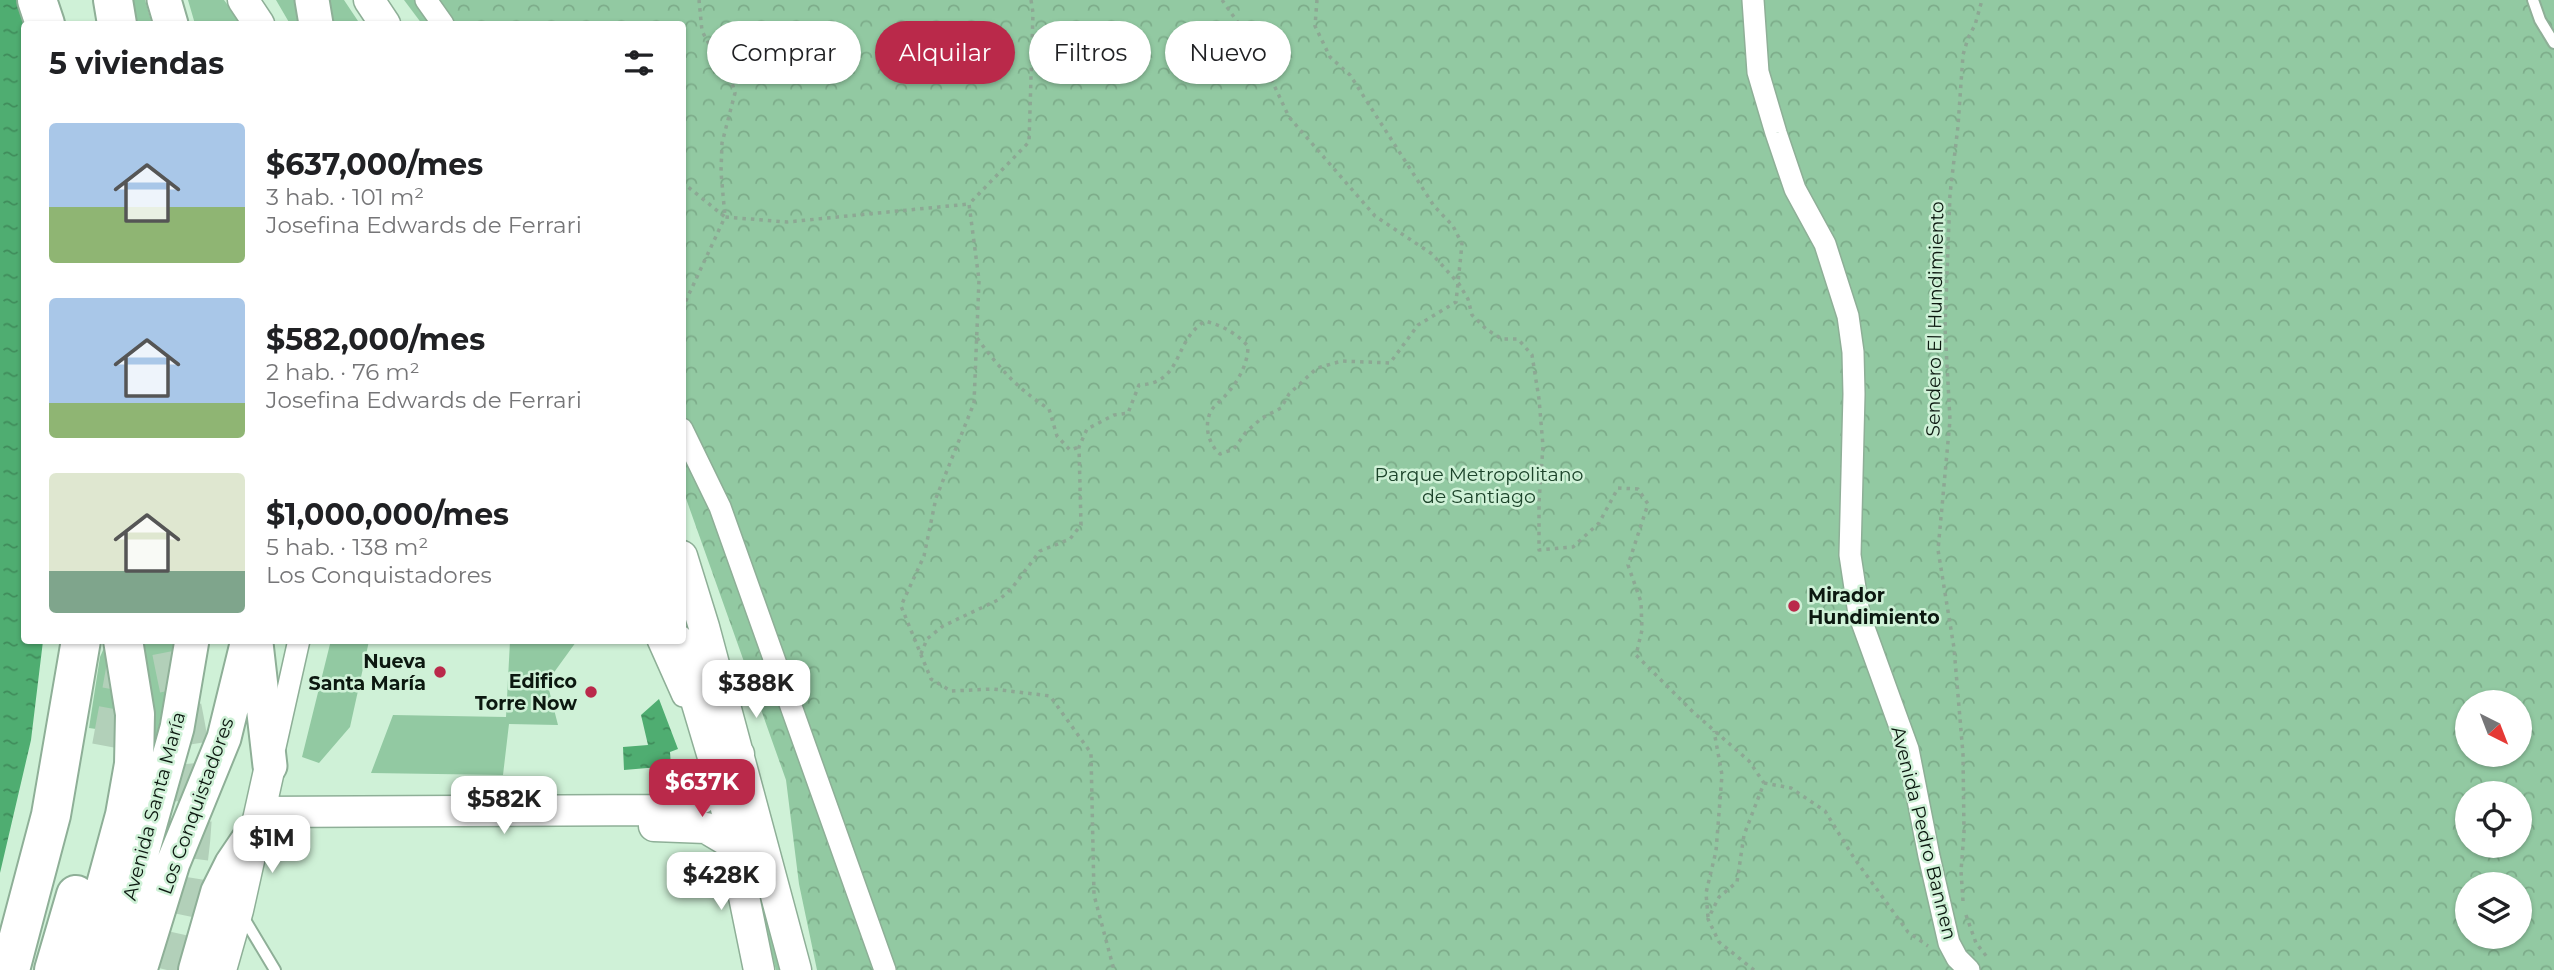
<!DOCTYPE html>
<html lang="es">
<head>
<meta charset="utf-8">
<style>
  :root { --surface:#fff; --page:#f6f6f6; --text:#202124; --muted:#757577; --accent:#ba294a }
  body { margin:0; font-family:Montserrat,sans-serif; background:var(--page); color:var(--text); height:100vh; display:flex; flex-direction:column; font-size:26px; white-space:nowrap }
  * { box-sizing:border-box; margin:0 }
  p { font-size:23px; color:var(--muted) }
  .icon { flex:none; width:38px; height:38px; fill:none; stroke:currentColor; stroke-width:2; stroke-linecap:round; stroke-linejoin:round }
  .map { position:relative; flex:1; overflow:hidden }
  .side { position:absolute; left:21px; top:21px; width:665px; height:623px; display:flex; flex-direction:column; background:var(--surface); border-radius:7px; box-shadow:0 2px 5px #0004 }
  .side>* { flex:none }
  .guide { position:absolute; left:707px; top:21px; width:665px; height:63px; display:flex; gap:14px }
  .needle { width:46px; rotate:138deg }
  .fabs { position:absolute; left:2455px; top:690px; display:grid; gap:14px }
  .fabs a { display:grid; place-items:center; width:77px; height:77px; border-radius:50%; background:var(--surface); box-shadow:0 2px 5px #0004; font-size:35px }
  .price { position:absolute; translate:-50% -60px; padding:0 16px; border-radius:14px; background:#fff; color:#222; font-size:23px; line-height:46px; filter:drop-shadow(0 2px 4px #0008) }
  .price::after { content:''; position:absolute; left:50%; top:42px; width:21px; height:16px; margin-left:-10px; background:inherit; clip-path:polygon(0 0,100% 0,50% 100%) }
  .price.active { background:var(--accent); color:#fff }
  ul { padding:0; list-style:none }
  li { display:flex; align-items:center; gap:21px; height:175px; padding:0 28px }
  li span { display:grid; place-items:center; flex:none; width:196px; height:140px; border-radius:7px; color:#555 }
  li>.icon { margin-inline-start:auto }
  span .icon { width:84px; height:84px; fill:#fffc; stroke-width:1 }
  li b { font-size:30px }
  h2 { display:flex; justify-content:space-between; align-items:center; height:84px; padding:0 28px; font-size:30px }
  .pill { padding:0 24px; border-radius:32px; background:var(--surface); box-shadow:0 2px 5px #0004; font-size:24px; line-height:63px }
  .pill.active { background:var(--accent); color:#fff }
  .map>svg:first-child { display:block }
</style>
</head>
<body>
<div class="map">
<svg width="2554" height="970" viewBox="0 0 2554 970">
  <defs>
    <pattern id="park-crowns" width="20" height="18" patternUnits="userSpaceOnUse" patternTransform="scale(1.75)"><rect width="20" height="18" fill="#92c9a2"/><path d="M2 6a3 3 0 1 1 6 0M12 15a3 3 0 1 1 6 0" fill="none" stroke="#7dac8a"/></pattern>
    <pattern id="water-ripples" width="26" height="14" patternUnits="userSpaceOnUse" patternTransform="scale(1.75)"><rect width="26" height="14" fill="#4fad71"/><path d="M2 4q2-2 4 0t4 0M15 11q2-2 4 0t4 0" fill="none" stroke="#408c5b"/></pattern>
  </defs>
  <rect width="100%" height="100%" fill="#cff1d7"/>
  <path fill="#92c9a2" d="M 127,0 L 145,0 L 152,24 L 132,24 Z
    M 188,0 L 224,0 L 242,24 L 195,24 Z
    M 276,0 L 297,0 L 300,24 L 290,24 Z
    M 328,0 L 344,0 L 360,24 L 332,24 Z
    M 168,640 L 173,642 L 174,653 L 152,759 L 139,641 Z
    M 331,640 L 369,641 L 350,727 L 319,763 L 302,757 Z
    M 107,641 L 125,733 L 89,728 L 100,657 Z
    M 554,641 L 576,642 L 547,682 L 558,725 L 509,724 L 503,775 L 371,773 L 393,715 L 506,717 L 510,641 Z
    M 736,787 L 785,970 L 776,970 L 728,789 Z"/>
  <path fill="url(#park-crowns)" fill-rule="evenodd" d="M 404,0 L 2554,0 L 2554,970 L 817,970 L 799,884 L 786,780 L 683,490 L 682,24 L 422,24 ZM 2468,702 L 2520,702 L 2520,754 L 2468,754 ZM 2468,793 L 2520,793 L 2520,845 L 2468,845 ZM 2468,884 L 2520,884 L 2520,936 L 2468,936 Z"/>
  <path fill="url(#water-ripples)" d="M 0,0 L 18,0 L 25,24 L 24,640 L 43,641 L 31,740 L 0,873 Z
    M 659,699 L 678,749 L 670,752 L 671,766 L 624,770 L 623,747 L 648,745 L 641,715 Z"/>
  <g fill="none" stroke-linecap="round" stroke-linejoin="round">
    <path stroke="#b2d0b9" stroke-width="38" stroke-dasharray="38 19" stroke-linecap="butt" d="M 111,747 L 125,670
      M 167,970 C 184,900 199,829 191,757 C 186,718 176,679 169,640"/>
    <defs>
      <path id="lane" d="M 2533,0 L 2540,20 L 2554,43
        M 242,915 L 275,970"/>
      <path id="street" d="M 426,0 L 443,24
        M 1753,0 L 1758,72 L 1776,133 L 1795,189 L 1825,244 L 1848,316 L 1853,352 L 1854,394 L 1850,555 L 1859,614 L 1908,749 L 1929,856 L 1949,943 L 1957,958 L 1969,970
        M 682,429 L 720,507 L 885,970
        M 658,640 L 683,696
        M 275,747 L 299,640"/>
      <path id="secondary" d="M 243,0 L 259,24
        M 369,0 L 385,24
        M 682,556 L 704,627 L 796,970
        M 678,640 L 721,784 L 759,970
        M 260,812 L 666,810 C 701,805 725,787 739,754
        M 654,826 L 706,828 L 733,844
        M 221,970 L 238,910 L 270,766"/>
      <path id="primary" d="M 164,0 L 171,24
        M 312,0 L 316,24
        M 256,643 L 270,766
        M 109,970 L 177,728 L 192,640
        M 140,970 L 173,863 L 224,738 L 248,640"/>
      <path id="highway" d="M 37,0 L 45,24
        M 113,0 L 117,24
        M 10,970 L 51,815 L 81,640
        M 54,970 L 76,895
        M 83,970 L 125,815 L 134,764 L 135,714 L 123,640
        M 198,970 L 220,893 L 234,865 L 255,834"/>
    </defs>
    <use href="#lane" stroke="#8eaf97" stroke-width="14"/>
    <use href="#street" stroke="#8eaf97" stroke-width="24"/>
    <use href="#secondary" stroke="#8eaf97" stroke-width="33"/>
    <use href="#primary" stroke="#8eaf97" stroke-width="37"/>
    <use href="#highway" stroke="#8eaf97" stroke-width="42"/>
    <path stroke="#8da894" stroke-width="3.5" stroke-dasharray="3.5 5" stroke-linecap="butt" d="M 1031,0 L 1033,13 L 1029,142 L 969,204 L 979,280 L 974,403 L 936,498 L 924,556 L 901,606 L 931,679 L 951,691 L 993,689 L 1050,696 L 1091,753 L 1094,895 L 1114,970
      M 1222,0 L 1258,51 L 1289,117 L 1375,216 L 1432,254 L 1459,284 L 1468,299 L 1472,315 L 1486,329 L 1502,339 L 1518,339 L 1532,355 L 1539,399 L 1543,446 L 1539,502 L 1539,550 L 1573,547 L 1599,523 L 1618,488 L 1638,489 L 1648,504 L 1628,565 L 1641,602 L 1642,630 L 1636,655 L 1693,712 L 1749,761 L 1764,783 L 1744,835 L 1737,882 L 1719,897 L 1708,919 L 1719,942 L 1754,970
      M 682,182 L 725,217 L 721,172 L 722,143 L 735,93 L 729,72 L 716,57 L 702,31 L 699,0
      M 682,309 L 725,217 L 787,222 L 969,204
      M 977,338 C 998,367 1019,390 1049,409 L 1057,436 L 1070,450 L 1079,447
      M 921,654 L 927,639 L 943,626 L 1000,599 L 1012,588 L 1040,551 L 1070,539 L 1081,525 L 1079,447 L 1087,429 L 1114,415 L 1128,413 L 1139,385 C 1184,383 1172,342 1205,321 C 1223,326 1236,333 1248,346 C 1248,364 1238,382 1225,396 C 1221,401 1212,407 1210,413 C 1204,427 1209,445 1220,454 L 1234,449 L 1246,432 L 1262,418 L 1281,408 L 1289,394 L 1317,368 L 1342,361 L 1390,363 L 1418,325 L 1456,302 L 1462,244 L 1453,226 L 1434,206 L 1350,75 L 1330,57 L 1315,26 L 1317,0
      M 1764,783 L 1791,788 L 1825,811 L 1854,858 L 1908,932 L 1928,946
      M 1963,901 L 1961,871 L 1964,833 L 1963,754 L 1954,648 L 1938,550 L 1950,420 L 1945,328 L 1950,194 L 1958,126 L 1963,55 L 1968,38 L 1975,25 L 1982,0
      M 1966,915 L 1976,943 L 1987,957
      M 1708,917 L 1706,893 L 1716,851 L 1722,775 L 1714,731"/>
    <use href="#lane" stroke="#fff" stroke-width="10"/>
    <use href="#street" stroke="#fff" stroke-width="21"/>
    <use href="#secondary" stroke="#fff" stroke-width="30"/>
    <use href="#primary" stroke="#fff" stroke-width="33"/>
    <use href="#highway" stroke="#fff" stroke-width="38"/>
  </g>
  <g fill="#ba294a" stroke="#cff1d7" stroke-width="2.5">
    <circle cx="1794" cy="606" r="7"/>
    <circle cx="440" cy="672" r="7"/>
    <circle cx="591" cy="692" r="7"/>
  </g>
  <g text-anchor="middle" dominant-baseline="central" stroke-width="5" stroke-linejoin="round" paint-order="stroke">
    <g font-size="19" fill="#0c1810" stroke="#cff1d7">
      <text transform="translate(1935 319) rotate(-89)">Sendero El Hundimiento</text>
      <text transform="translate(154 806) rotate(-75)">Avenida Santa María</text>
      <text transform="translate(196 806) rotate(-70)">Los Conquistadores</text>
      <text transform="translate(1924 833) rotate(76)">Avenida Pedro Bannen</text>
    </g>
    <g font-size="19" fill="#1c432a" stroke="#cff1d7">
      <text x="1479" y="474">Parque Metropolitano<tspan x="1479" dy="22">de Santiago</tspan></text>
    </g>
    <g font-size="19" font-weight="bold" fill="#0c1810" stroke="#cff1d7" text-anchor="end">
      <text x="1808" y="595" text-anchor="start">Mirador<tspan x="1808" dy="22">Hundimiento</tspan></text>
      <text x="426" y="661">Nueva<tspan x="426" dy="22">Santa María</tspan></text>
      <text x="577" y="681">Edifico<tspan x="577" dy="22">Torre Now</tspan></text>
    </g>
  </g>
</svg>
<div class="fabs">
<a><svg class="needle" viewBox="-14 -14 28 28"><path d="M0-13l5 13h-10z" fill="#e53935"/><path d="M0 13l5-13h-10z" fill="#757577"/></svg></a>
<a><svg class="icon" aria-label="locate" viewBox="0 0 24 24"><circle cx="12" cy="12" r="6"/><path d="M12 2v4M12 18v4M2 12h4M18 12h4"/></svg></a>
<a><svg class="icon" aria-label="layers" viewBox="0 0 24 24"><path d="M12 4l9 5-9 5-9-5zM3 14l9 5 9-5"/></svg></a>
</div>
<b class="price" style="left:756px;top:720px">$388K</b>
<b class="price active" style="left:702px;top:819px">$637K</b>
<b class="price" style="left:504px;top:836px">$582K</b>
<b class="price" style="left:272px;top:875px">$1M</b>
<b class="price" style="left:721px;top:912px">$428K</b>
<div class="guide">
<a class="pill">Comprar</a>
<a class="pill active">Alquilar</a>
<a class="pill">Filtros</a>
<a class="pill">Nuevo</a>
</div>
<section class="side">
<h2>5 viviendas<svg class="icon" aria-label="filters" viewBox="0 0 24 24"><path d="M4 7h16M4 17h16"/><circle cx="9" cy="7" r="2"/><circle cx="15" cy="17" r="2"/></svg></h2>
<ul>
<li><span style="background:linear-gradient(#a9c7e8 60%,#8fb573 0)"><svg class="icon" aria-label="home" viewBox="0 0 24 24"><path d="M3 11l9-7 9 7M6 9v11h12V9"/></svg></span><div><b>$637,000/mes</b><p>3 hab. · 101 m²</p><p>Josefina Edwards de Ferrari</p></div></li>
<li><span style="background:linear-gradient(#a9c7e8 75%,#8fb573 0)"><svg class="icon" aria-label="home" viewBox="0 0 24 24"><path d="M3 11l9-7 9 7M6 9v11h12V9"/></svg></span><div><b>$582,000/mes</b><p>2 hab. · 76 m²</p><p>Josefina Edwards de Ferrari</p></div></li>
<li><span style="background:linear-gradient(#dfe7d0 70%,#7fa58c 0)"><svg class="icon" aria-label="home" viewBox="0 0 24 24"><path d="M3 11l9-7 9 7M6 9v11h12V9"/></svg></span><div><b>$1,000,000/mes</b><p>5 hab. · 138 m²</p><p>Los Conquistadores</p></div></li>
</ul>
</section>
</div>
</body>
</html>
